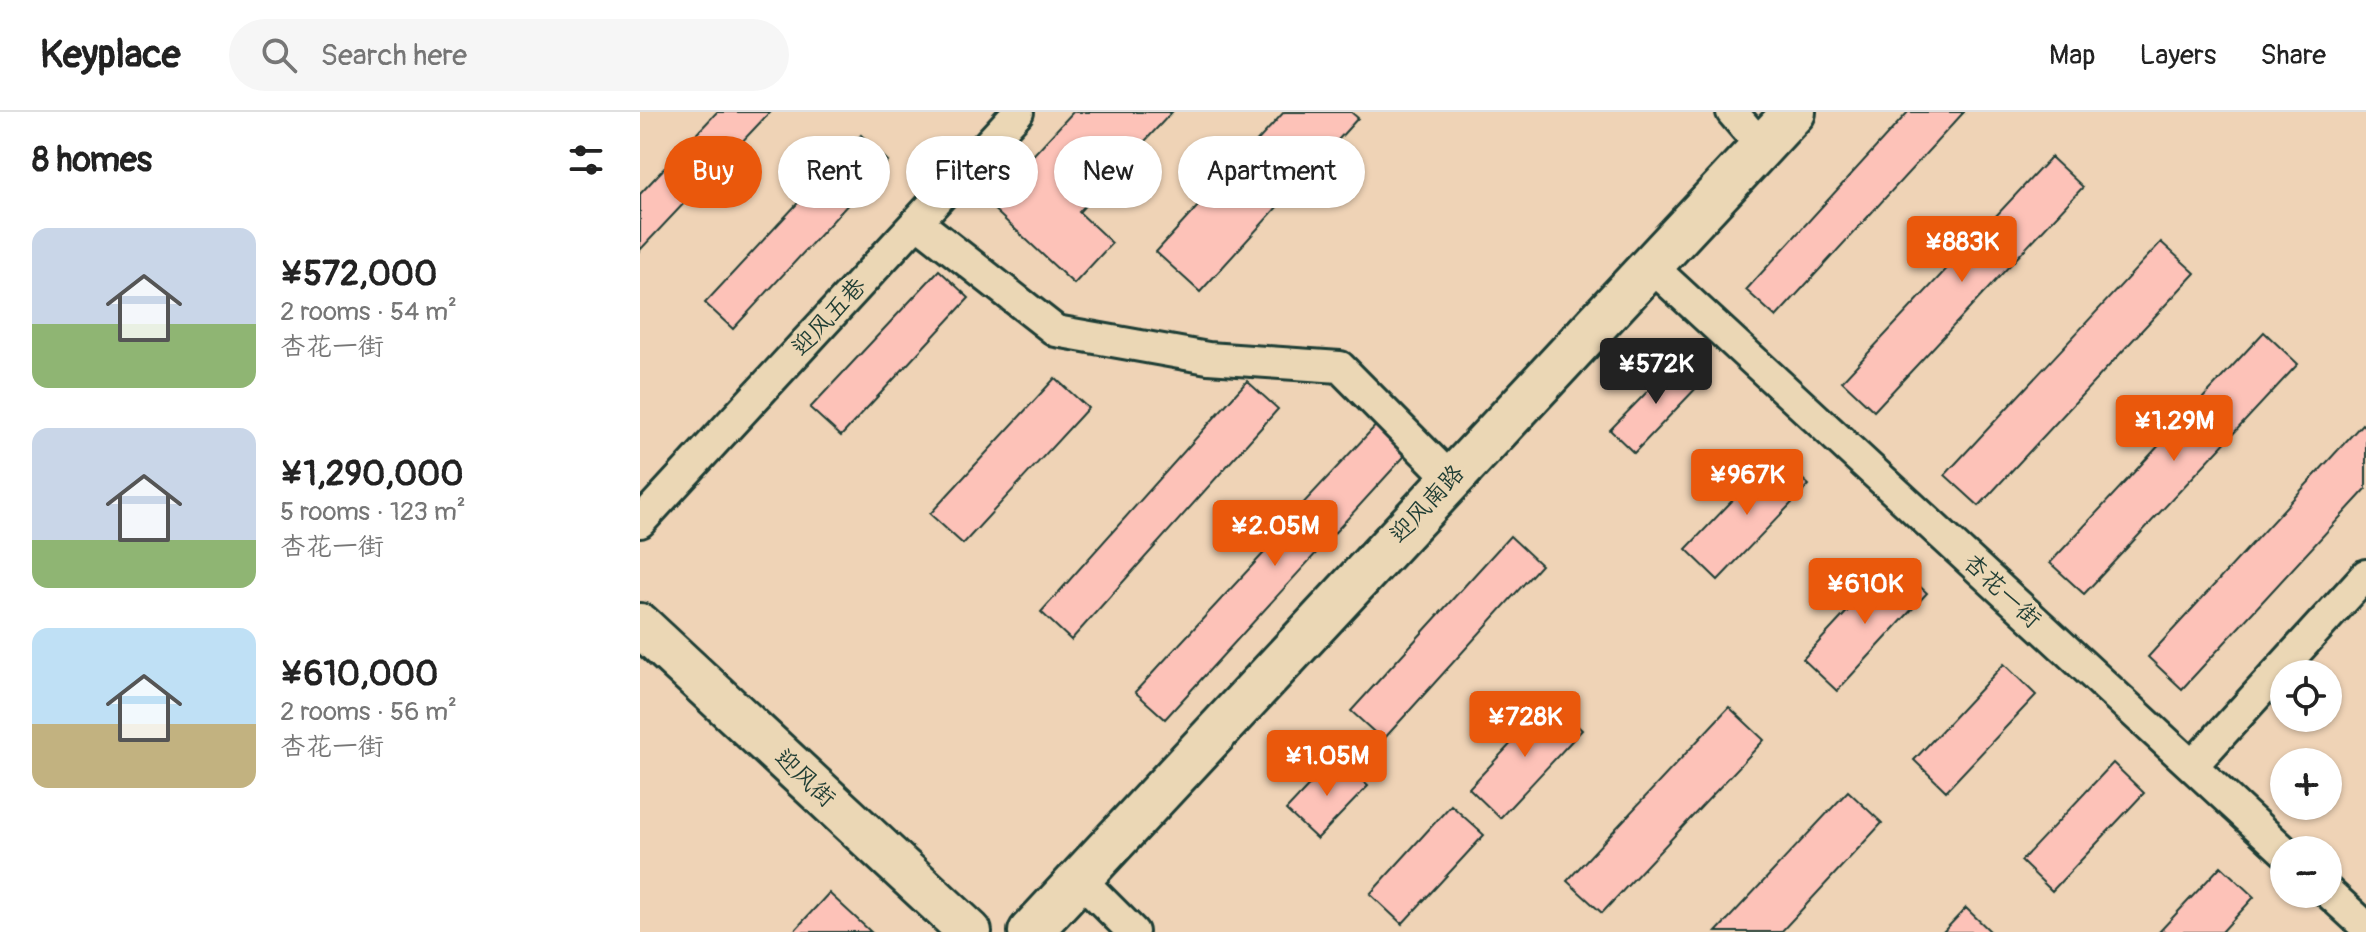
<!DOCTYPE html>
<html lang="en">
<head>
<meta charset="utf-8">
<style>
  :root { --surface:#fff; --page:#f6f6f6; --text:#222; --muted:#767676; --line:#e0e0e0; --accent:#ea580c }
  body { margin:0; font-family:Pangolin,"LXGW WenKai TC",sans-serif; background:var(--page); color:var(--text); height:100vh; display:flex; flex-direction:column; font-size:30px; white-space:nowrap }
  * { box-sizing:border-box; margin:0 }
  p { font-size:26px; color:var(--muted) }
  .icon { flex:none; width:44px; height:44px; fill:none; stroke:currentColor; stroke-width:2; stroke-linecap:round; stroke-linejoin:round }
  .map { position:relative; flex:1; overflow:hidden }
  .panel { display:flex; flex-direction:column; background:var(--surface); width:640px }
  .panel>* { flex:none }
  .top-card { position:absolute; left:24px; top:24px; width:760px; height:72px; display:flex; gap:16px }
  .buttons { position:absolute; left:1630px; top:548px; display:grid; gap:16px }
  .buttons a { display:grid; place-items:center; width:72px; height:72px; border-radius:50%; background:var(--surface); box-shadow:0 2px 6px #0004; font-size:40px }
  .price { position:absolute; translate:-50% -68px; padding:0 18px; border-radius:8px; background:var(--accent); color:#fff; font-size:26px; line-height:52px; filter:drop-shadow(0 2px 4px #0008) }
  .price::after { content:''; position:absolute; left:50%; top:48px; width:24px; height:18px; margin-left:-12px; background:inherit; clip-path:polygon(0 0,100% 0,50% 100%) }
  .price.on { background:#222; color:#fff }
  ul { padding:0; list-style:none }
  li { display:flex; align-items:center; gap:24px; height:200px; padding:0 32px }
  li span { display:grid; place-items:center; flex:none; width:224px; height:160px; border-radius:16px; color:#555 }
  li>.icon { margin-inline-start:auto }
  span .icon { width:96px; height:96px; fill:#fffc; stroke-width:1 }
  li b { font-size:34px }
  h2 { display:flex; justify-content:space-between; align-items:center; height:96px; padding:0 32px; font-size:34px }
  .tag { padding:0 28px; border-radius:36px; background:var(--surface); box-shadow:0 2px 6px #0004; font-size:28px; line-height:72px }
  .tag.on { background:var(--accent); color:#fff }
  header { display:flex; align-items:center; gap:48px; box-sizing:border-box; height:112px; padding:0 40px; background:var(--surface); border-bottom:2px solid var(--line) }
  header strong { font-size:38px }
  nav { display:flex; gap:44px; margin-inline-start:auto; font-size:28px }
  .search { width:560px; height:72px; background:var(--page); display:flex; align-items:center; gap:20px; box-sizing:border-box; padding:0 28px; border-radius:44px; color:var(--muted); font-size:30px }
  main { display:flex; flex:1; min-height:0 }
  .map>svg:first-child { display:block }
</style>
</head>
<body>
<header>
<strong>Keyplace</strong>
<div class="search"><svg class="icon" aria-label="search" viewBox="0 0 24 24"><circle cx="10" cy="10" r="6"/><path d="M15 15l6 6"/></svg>Search here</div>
<nav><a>Map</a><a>Layers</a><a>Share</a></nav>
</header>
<main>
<section class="panel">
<h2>8 homes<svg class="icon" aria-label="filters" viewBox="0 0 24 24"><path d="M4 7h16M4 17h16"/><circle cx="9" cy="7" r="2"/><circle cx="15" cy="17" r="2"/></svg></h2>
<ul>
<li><span style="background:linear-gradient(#c9d6e8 60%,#8fb573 0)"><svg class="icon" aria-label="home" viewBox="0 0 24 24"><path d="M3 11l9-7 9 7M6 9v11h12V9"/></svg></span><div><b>¥572,000</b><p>2 rooms · 54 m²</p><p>杏花一街</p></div></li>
<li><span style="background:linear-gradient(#c9d6e8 70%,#8fb573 0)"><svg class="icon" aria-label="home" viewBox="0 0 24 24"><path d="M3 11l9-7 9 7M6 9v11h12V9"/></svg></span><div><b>¥1,290,000</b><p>5 rooms · 123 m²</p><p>杏花一街</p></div></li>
<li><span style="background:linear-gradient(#bfe0f5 60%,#c2b280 0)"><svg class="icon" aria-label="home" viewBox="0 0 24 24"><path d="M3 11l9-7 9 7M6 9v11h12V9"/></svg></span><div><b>¥610,000</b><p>2 rooms · 56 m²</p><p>杏花一街</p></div></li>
</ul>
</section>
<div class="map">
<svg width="1726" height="820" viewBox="0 0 1726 820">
  <rect width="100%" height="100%" fill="#efd3b6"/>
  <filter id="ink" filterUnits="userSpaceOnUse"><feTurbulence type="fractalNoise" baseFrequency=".0125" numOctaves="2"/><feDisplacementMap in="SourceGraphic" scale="16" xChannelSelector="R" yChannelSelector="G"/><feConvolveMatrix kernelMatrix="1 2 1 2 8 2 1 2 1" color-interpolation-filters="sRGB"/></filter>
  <g filter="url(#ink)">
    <path fill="#fdc2b8" stroke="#1f3d34" stroke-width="2" d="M 77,0 L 130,0 L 0,138 L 0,82 Z
      M 433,0 L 532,0 L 439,100 L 472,131 L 434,172 L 348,92 Z
      M 644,0 L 711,0 L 718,6 L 560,180 L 516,140 Z
      M 1268,0 L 1324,0 L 1136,205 L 1106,178 Z
      M 221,23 L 248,49 L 93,217 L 65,191 Z
      M 1411,45 L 1443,75 L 1234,299 L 1202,269 Z
      M 1521,130 L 1555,161 L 1339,394 L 1305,363 Z
      M 299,158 L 329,186 L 201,324 L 170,296 Z
      M 1624,220 L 1658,252 L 1444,482 L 1410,451 Z
      M 1039,247 L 1062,270 L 994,341 L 970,318 Z
      M 415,266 L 448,296 L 323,432 L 290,402 Z
      M 607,269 L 638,297 L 431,528 L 401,500 Z
      M 741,308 L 771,337 L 525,607 L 495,580 L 660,402 L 656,399 Z
      M 1722,312 L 1726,316 L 1726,377 L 1542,577 L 1508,545 Z
      M 1136,343 L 1169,373 L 1078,468 L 1046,437 Z
      M 870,424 L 901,453 L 743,628 L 711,599 Z
      M 1253,450 L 1287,481 L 1197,579 L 1163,547 Z
      M 1364,552 L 1396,583 L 1306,679 L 1274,648 Z
      M 911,589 L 942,618 L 860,706 L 829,676 Z
      M 1089,595 L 1124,628 L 962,801 L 927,769 Z
      M 696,645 L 728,674 L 677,727 L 646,698 Z
      M 1473,651 L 1504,681 L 1412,779 L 1381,749 Z
      M 1208,679 L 1242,711 L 1141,820 L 1076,820 Z
      M 811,693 L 844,723 L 762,812 L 730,782 Z
      M 1581,754 L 1614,785 L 1582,820 L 1519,820 Z
      M 189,781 L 231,820 L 153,820 Z
      M 1326,796 L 1351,820 L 1303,820 Z"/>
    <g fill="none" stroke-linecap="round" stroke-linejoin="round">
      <defs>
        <path id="street" d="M 1092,0 L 1121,34
          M 277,110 L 416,219 L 568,246 L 700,255 L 811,367
          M 1010,153 L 1644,739
          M 0,410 L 378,0
          M 1552,654 L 1726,463
          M 439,766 L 493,820
          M 1688,780 L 1726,815"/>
        <path id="secondary" d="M 0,513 L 330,820
          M 390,820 L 1154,0"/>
      </defs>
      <use href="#street" stroke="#1f3d34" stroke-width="36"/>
      <use href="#secondary" stroke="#1f3d34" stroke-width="48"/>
      <use href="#street" stroke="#ebd7b5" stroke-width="30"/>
      <use href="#secondary" stroke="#ebd7b5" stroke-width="42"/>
    </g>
  </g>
  <g text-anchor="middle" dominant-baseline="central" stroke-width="7" stroke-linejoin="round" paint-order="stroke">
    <g font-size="24" fill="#1f3d34" stroke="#ebd7b5">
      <text transform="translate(189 205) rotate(-47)">迎风五巷</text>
      <text transform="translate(787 392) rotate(-47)">迎风南路</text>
      <text transform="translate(1362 479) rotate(43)">杏花一街</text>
      <text transform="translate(165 666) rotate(43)">迎风街</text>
    </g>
  </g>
</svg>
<div class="buttons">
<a><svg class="icon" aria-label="locate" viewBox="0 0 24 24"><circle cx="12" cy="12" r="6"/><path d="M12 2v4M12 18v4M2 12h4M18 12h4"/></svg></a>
<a>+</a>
<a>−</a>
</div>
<b class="price" style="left:1322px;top:172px">¥883K</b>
<b class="price on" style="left:1016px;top:294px">¥572K</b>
<b class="price" style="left:1534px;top:351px">¥1.29M</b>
<b class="price" style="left:1107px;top:405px">¥967K</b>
<b class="price" style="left:635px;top:456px">¥2.05M</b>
<b class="price" style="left:1225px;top:514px">¥610K</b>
<b class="price" style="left:885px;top:647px">¥728K</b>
<b class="price" style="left:687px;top:686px">¥1.05M</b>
<div class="top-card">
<a class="tag on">Buy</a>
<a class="tag">Rent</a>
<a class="tag">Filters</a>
<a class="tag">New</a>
<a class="tag">Apartment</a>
</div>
</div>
</main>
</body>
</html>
